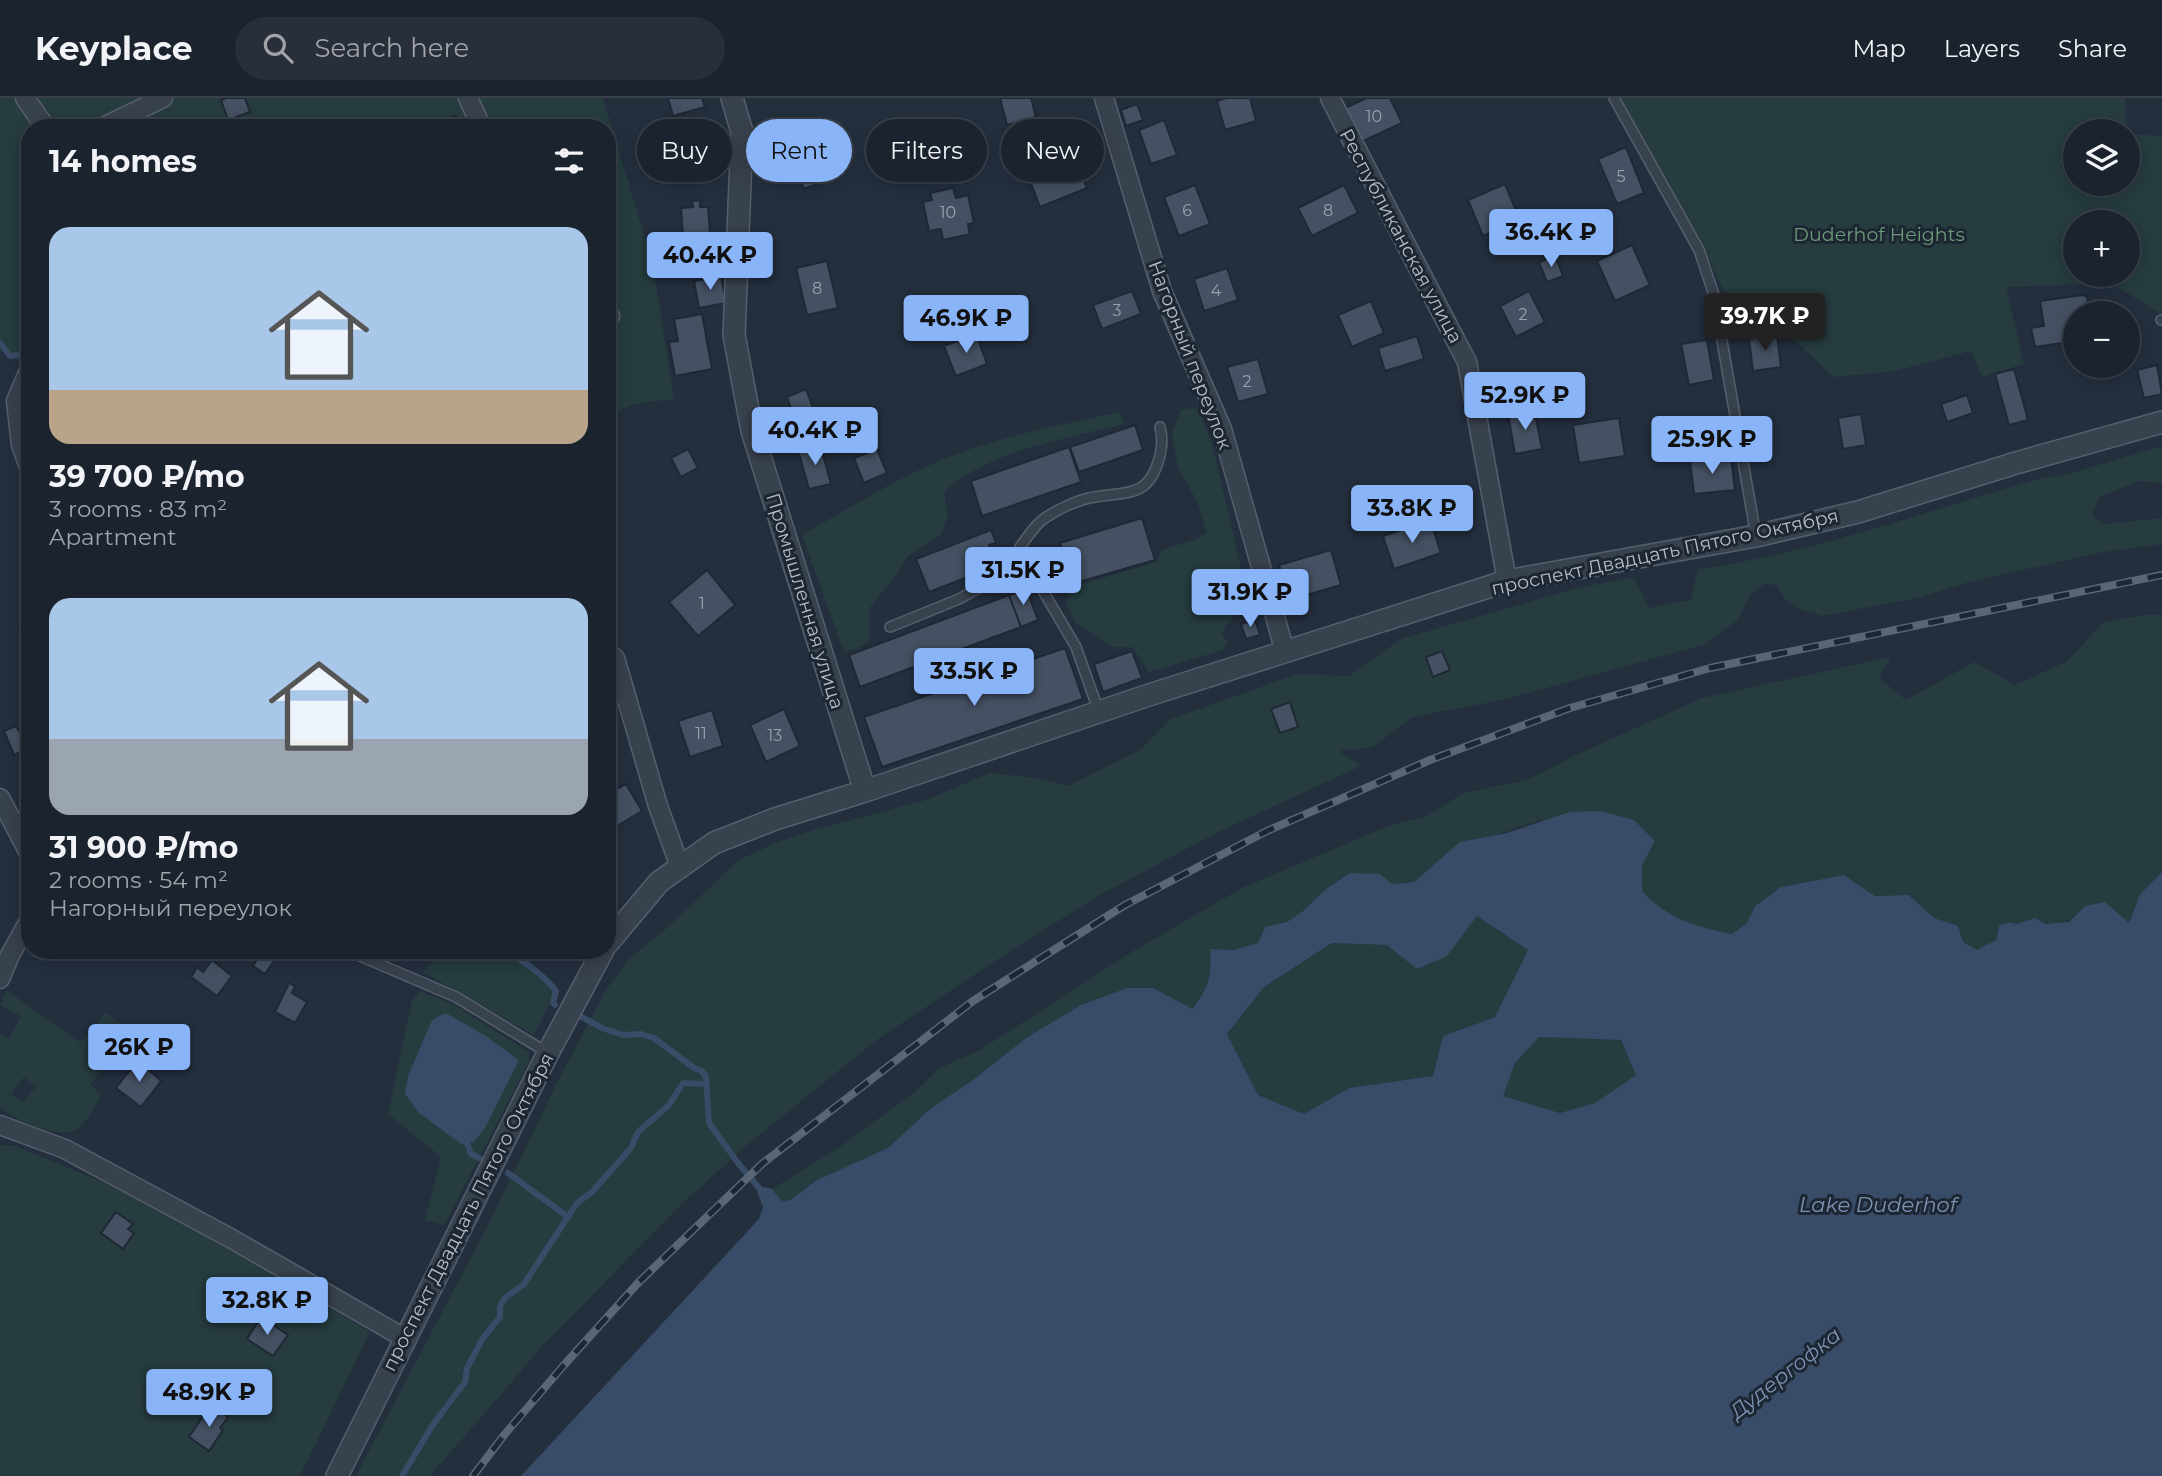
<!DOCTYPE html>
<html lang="en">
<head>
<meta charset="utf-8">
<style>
  :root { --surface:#1b232e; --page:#282f3a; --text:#f1f3f6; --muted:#a0a4aa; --line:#39404a; --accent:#8ab4f8 }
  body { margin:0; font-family:Montserrat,sans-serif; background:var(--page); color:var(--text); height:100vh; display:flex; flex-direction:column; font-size:26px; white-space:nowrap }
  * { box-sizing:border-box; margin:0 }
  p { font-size:23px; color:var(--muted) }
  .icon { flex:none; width:38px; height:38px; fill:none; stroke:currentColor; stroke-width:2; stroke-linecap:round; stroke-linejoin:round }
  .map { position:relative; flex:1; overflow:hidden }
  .drawer { position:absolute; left:21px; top:21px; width:595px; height:840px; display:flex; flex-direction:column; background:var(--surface); border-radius:28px; box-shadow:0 4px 18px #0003,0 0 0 2px var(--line) }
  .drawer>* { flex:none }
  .hud { position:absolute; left:637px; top:21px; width:665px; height:63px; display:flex; gap:14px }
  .tools { position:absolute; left:2063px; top:21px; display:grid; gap:14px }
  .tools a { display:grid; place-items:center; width:77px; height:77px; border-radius:50%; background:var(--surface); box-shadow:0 4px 18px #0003,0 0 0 2px var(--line); font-size:35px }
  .price { position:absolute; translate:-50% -60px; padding:0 16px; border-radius:7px; background:var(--accent); color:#111; font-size:23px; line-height:46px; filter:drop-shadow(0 2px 4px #0008) }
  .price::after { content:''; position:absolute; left:50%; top:42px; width:21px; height:16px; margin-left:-10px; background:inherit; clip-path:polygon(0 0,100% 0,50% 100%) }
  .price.current { background:#222; color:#fff }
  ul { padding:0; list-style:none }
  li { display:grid; align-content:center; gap:14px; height:371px; padding:0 28px }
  li span { display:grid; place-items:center; height:217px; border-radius:21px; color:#555 }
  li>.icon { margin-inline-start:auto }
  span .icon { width:126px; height:126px; fill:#fffc; stroke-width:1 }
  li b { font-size:30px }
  h2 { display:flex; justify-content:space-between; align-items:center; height:84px; padding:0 28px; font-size:30px }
  .chip { padding:0 24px; border-radius:32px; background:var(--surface); box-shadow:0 4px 18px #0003,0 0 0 2px var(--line); font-size:24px; line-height:63px }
  .chip.current { background:var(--accent); color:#111 }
  header { display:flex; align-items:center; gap:42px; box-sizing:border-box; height:98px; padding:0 35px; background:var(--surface); border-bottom:2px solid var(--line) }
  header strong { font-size:33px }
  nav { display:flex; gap:38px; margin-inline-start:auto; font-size:24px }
  .search { width:490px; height:63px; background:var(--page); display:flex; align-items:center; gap:18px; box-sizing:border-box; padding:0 24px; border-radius:38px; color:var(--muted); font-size:26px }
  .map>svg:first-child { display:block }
</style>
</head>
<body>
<header>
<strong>Keyplace</strong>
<div class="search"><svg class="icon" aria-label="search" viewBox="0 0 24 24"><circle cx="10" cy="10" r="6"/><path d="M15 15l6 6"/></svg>Search here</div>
<nav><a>Map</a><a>Layers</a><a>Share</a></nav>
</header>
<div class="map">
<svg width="2162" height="1378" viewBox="0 0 2162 1378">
  <rect width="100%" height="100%" fill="#242f3e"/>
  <path fill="#263c3f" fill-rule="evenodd" d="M 0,0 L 603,0 L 653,167 L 674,301 L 633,306 L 607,320 L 607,30 L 30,30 L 30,390 L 15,355 L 28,265 L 0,246 Z
    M 1619,0 L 2125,0 L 2127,33 L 2076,33 L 2076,86 L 2128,86 L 2128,36 L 2162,38 L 2162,216 L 2111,185 L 2006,189 L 2024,266 L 1982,279 L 1971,253 L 1894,273 L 1834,279 L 1777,226 L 1734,216 L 1701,144 ZM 2076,124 L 2128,124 L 2128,177 L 2076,177 Z
    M 1198,309 L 1212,346 L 1250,507 L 1235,514 C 1231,524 1224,527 1222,536 L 1227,544 L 1223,552 L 1149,574 L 1132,549 L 1113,549 L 1074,523 L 1065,502 L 1072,489 L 1157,464 L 1162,452 L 1194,442 L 1207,435 L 1197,403 L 1178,370 L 1172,335 L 1181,312 Z
    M 1120,314 L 1124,326 C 1069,340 984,354 944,394 L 948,417 L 941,437 L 908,458 L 897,476 L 870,509 L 869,543 L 858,550 L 844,554 L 802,437 C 851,409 900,378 954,357 C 1007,337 1064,326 1120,314 Z
    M 2162,348 L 2162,385 L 2140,383 L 2099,399 L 2092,417 L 2104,426 L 2162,420 L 2162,446 L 2103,454 L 1969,484 L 1922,499 L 1822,518 L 1797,510 L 1785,501 L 1777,487 L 1764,486 L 1750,497 L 1738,522 L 1703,547 L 1502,602 L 1412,619 L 1373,649 L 1339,653 L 1361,668 L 1216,735 L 1100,797 L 1001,859 L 878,941 L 747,1047 L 684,1104 L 547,1243 L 430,1378 L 356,1378 L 489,1125 L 559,981 L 606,892 L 629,861 L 668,829 L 739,762 L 773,746 L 814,732 L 926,702 L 990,675 L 1035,680 L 1068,688 L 1140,652 L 1170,621 L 1298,576 L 1349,578 L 1401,541 L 1581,489 L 1634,480 L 1649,510 L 1691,502 L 1698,471 C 1814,455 1926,413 2039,381 L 2072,375 Z
    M 2142,517 L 2162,517 L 2162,774 L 2140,796 L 2129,825 L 2085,808 C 2069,824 2057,832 2035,820 L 2017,826 L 2010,824 L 1999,828 L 1996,842 L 1977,852 L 1963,844 L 1958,828 L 1934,820 L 1910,797 L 1875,798 L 1844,777 L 1781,789 L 1755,808 L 1747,825 L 1732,836 C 1696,829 1667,820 1642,793 L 1642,767 L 1655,743 L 1540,722 L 1493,738 L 1436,767 L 1414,784 L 1325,792 L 1303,813 L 1287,824 L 1265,829 L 1258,845 L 1233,852 L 1210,851 C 1212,881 1209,887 1193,911 L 1153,890 L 1127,890 L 1081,907 L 1026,940 L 977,979 L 930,1011 L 888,1050 L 817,1082 L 790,1102 L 782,1104 L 772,1091 L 838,1050 L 914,995 L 938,971 L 980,952 L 1135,852 L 1242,790 L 1388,728 L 1427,718 L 1463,695 L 1527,682 L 1574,658 L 1702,600 L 1891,559 L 1879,580 L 1906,602 L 1974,564 L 2015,587 L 2066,564 L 2103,525 Z
    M 1477,818 L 1528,852 L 1495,919 L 1443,938 L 1433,978 L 1349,990 L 1304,1016 L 1258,997 L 1227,936 L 1264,889 L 1332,845 L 1387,847 L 1447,858 Z
    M 446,852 L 516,852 L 558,888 L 534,937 L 423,874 Z
    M 7,893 L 80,944 L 106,915 L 133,935 L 90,987 L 102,997 C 95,1007 86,1027 76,1032 C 58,1041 13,1022 0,1009 L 0,937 L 9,941 L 21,918 L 0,907 ZM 24,979 L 36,989 L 22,1005 L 11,996 Z
    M 420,893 L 454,907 L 529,954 L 529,964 L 444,1127 L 425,1122 L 441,1059 L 388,1016 L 412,903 ZM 405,996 L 474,1044 L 462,1046 L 418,1013 Z
    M 1539,939 L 1621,942 L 1637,977 L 1595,1005 L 1560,1015 L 1502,998 L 1515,965 Z
    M 0,1047 L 15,1048 L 105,1085 L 234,1154 L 370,1234 L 300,1378 L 0,1378 Z"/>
  <path fill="#394c67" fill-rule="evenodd" d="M 1601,713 L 1634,722 L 1655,743 L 1642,767 L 1642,793 C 1667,820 1696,829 1732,836 L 1747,825 L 1755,808 L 1781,789 L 1844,777 L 1875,798 L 1909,797 L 1934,820 L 1958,828 L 1963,844 L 1977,852 L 1996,842 L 1999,828 L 2010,824 L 2017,826 L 2035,820 L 2046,826 L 2069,824 L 2085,808 L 2105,804 L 2129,825 L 2140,796 L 2162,774 L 2162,1378 L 521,1378 L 759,1121 L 763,1109 L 757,1094 L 764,1089 L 772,1091 L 782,1104 L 790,1102 L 817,1082 L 888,1050 L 930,1011 L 977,979 L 1026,940 L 1081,907 L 1127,890 L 1153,890 L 1193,911 C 1209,887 1212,881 1210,851 L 1233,852 L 1258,845 L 1265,829 L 1287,824 L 1303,813 L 1325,792 L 1350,775 L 1380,776 L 1392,786 L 1414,784 L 1460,744 L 1507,735 L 1570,714 ZM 1477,818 L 1528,852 L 1495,919 L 1443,938 L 1433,978 L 1349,990 L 1304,1016 L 1258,997 L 1227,936 L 1264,889 L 1332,845 L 1387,847 L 1417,871 L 1447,858 ZM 1539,939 L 1621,942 L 1636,977 L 1595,1005 L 1560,1015 L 1503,998 L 1515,965 Z
    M 446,915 L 486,938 L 519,962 L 485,1030 L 474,1044 L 461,1046 L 418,1014 L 405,996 L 408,978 L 432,922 Z"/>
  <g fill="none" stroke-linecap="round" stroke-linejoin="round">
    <path stroke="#394c67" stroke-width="6" d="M 0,245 L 10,258 L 20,257 L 28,260
      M 506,852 C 524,864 543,876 556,893 L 553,905 L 555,907
      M 580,918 L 602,930 L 623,937 L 641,936 L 654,940 L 694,970 L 702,973 L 706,979 L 709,1025 L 738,1065 L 765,1097
      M 465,1040 L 471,1056 L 479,1060
      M 508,1075 L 568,1119
      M 402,1378 L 432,1328 L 465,1284 L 467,1270 L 483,1240 L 500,1219 L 500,1208 L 505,1200 L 524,1186 L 577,1105 L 592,1094 L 631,1050 L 638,1034 L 669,1007 L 683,985 L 706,986"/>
  </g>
  <path fill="#455162" stroke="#1f2835" stroke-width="2" d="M 227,0 L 245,0 L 250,14 L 228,22 L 221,2 Z
    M 668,0 L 702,0 L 705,9 L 673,18 Z
    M 1000,0 L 1031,0 L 1036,19 L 1007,27 Z
    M 1226,0 L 1250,0 L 1256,23 L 1225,32 L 1217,3 Z
    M 1367,0 L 1390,0 L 1402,25 L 1361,44 L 1345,10 Z
    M 1137,6 L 1143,22 L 1126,28 L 1121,12 Z
    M 454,18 L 458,20 L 462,28 L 465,26 L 467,30 L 435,30 L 442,27 L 440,23 Z
    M 1164,22 L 1177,57 L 1151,66 L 1139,32 Z
    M 817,25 L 824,46 L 815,48 L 814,45 L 789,53 L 784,35 Z
    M 1626,49 L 1644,95 L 1617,106 L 1598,61 Z
    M 818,53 L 823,67 L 830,64 L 835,79 L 804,91 L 793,63 Z
    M 1075,61 L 1087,90 L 1040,109 L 1029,80 Z
    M 1505,86 L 1520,122 L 1483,138 L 1468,102 Z
    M 1195,87 L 1210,126 L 1179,138 L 1164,99 Z
    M 1344,87 L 1358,115 L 1312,138 L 1298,110 Z
    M 953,90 L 956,100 L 968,97 L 974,125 L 968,126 L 970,136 L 943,142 L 941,131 L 929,133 L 923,104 L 932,102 L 930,95 Z
    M 700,102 L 700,109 L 708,109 L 710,135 L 683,137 L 681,110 L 693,109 L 692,103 Z
    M 1632,147 L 1650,187 L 1615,203 L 1597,163 Z
    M 1555,158 L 1563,178 L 1547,184 L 1539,164 Z
    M 827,163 L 838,210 L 807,217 L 796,170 Z
    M 1227,170 L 1238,202 L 1204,213 L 1194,181 Z
    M 721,178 L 726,205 L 699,210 L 694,183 Z
    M 1132,193 L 1141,216 L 1102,231 L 1093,207 Z
    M 1529,193 L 1545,224 L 1516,239 L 1500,208 Z
    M 2083,197 L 2087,199 L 2090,215 L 2076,215 L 2076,243 L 2035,249 L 2031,230 L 2044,228 L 2040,203 Z
    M 1371,203 L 1384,235 L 1352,249 L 1338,217 Z
    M 702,216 L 712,271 L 675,278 L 669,244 L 678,243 L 674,221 Z
    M 976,236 L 987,266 L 956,278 L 944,248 Z
    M 1777,237 L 1781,269 L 1753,273 L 1749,241 Z
    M 1417,238 L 1424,261 L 1385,273 L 1378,250 Z
    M 1707,242 L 1714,282 L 1689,287 L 1681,246 Z
    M 1258,261 L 1268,296 L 1238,304 L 1227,269 Z
    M 2157,267 L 2162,296 L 2144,300 L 2137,272 Z
    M 2014,271 L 2028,322 L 2009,327 L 1995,276 Z
    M 806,291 L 817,321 L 785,333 L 779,318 L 792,313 L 787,299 Z
    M 1967,297 L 1973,315 L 1947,324 L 1941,306 Z
    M 1534,311 L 1542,351 L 1515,356 L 1508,316 Z
    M 1861,316 L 1866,347 L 1843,351 L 1838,320 Z
    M 1619,320 L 1625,358 L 1579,365 L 1573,327 Z
    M 1135,327 L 1143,352 L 1079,374 L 1070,349 Z
    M 820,346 L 831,386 L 809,391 L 798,352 Z
    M 1069,349 L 1081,384 L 982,418 L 971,383 Z
    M 688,351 L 698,370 L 681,379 L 671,360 Z
    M 877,351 L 887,375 L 864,385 L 854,360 Z
    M 1731,359 L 1735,392 L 1694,396 L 1690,363 Z
    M 1142,420 L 1155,462 L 1072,486 L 1060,445 Z
    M 1430,422 L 1441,455 L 1394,471 L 1383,438 Z
    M 991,432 L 996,445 L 989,447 L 997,468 L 929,494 L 916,461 Z
    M 1331,452 L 1341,487 L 1289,502 L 1279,467 Z
    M 607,470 L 614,482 L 607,486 Z
    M 707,472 L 735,507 L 698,538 L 669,504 Z
    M 1026,490 L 1038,522 L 1021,529 L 1009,497 Z
    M 1009,497 L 1021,529 L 860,589 L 849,557 Z
    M 30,517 L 30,546 L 24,547 L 19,527 L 21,527 L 21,518 Z
    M 1255,522 L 1260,537 L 1246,541 L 1241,526 Z
    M 1065,550 L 1083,601 L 882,669 L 864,619 Z
    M 1132,553 L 1142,580 L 1103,594 L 1094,566 Z
    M 1442,553 L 1450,572 L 1433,579 L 1426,559 Z
    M 1290,604 L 1298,629 L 1280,635 L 1271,611 Z
    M 784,611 L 800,648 L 766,664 L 750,627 Z
    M 712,612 L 723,648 L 690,659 L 678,623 Z
    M 16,628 L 20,635 L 30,631 L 30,650 L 14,657 L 4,633 Z
    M 626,686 L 642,713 L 617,728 L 607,711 L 607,697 Z
    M 257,852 L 266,852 L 276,860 L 265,876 L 253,868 L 260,857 L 255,854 Z
    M 212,862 L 232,878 L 217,898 L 191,879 L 197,869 L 203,874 Z
    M 289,885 L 295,888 L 292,895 L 307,904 L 295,925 L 275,914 Z
    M 138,962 L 161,983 L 141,1009 L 116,990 Z
    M 116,1114 L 133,1126 L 128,1131 L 134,1135 L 123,1151 L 101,1135 Z
    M 261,1219 L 288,1237 L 273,1258 L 247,1241 Z
    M 189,1279 L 198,1286 L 182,1308 L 168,1298 L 181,1280 L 186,1284 Z
    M 213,1310 L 228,1319 L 220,1330 L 223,1332 L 209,1353 L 189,1339 L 203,1318 L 206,1320 Z"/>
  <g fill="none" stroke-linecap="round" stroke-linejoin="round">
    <defs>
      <path id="service" d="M 1614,0 L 1699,152 L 1714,197 L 1756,438
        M 607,196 L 610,218
        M 2161,222 L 2162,222
        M 890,529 L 959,501 L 1026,464
        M 1099,614 L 1076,549 L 1026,464 L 1020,449 C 1027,440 1035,426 1045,420 C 1058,411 1079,401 1095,399 C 1128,393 1148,400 1159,361 C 1162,349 1163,341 1160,329
        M 346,852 L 456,899 L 548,955"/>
      <path id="minor" d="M 25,0 L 46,30
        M 468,0 L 482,30
        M 1104,0 L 1162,193 L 1222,331 L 1285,554
        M 1330,0 L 1467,264 L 1507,483
        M 101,30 L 163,0
        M 607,220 L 610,218
        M 30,270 L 16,303 L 21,347 L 30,372
        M 615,560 L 658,708 L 680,769
        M 0,700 L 30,757
        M 0,881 L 10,857 L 30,821
        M 0,1027 L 65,1051 L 232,1141 L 406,1241"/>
      <path id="tertiary" d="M 732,0 L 742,34 L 734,237 L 752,333 L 865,693
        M 607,846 L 659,784 L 714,745 L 775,721 L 865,693 L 1149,597 L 1507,483 L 1756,438 L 1858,414 L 2016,365 L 2162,324
        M 337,1378 L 548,955 L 603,852"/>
    </defs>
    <use href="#service" stroke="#565f6c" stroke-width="12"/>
    <use href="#minor" stroke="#565f6c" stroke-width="21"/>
    <use href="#tertiary" stroke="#565f6c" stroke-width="24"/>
    <use href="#service" stroke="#38414e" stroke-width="9"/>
    <use href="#minor" stroke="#38414e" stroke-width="18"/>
    <use href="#tertiary" stroke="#38414e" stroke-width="21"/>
    <defs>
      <path id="rail" d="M 473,1378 L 505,1336 L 564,1267 L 638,1185 L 763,1065 L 973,903 L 1125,807 L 1267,733 L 1430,662 L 1570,610 L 1710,570 L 2162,477"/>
    </defs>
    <use href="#rail" stroke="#5a6575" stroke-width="8"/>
    <use href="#rail" stroke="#1d2633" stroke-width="5" stroke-dasharray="16" stroke-linecap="butt"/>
  </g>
  <g text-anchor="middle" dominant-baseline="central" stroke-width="6" stroke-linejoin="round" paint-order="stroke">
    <g font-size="16" fill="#98a1af">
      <text x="1374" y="18">10</text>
      <text x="1621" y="78">5</text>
      <text x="1187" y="112">6</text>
      <text x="1328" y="112">8</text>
      <text x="948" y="114">10</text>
      <text x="817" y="190">8</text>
      <text x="1216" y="192">4</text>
      <text x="1117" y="212">3</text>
      <text x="1523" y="216">2</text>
      <text x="1247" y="283">2</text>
      <text x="702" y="505">1</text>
      <text x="701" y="635">11</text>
      <text x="775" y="637">13</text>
    </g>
    <g font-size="19" fill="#6b9a76" stroke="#1d2633">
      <text x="1879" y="136">Duderhof Heights</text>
    </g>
    <g font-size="19" fill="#b4bcc9" stroke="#1d2633">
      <text transform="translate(1401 138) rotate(62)">Республиканская улица</text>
      <text transform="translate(1190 257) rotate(69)">Нагорный переулок</text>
      <text transform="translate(1665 454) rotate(-12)">проспект Двадцать Пятого Октября</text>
      <text transform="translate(805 503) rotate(73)">Промышленная улица</text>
      <text transform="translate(468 1114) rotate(-63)">проспект Двадцать Пятого Октября</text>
    </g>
    <g font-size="21" font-style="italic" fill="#7c92b1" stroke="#1d2633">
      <text x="1878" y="1106">Lake Duderhof</text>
      <text transform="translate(1785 1275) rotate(-38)">Дудергофка</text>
    </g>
  </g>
</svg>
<div class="tools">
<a><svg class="icon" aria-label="layers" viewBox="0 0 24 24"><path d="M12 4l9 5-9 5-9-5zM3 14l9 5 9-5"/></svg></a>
<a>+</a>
<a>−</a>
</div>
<b class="price" style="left:1551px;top:171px">36.4K ₽</b>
<b class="price" style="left:710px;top:194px">40.4K ₽</b>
<b class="price current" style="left:1765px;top:255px">39.7K ₽</b>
<b class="price" style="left:966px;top:257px">46.9K ₽</b>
<b class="price" style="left:1525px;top:334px">52.9K ₽</b>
<b class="price" style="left:815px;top:369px">40.4K ₽</b>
<b class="price" style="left:1712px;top:378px">25.9K ₽</b>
<b class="price" style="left:1412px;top:447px">33.8K ₽</b>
<b class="price" style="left:1023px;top:509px">31.5K ₽</b>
<b class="price" style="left:1250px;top:531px">31.9K ₽</b>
<b class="price" style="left:974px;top:610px">33.5K ₽</b>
<b class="price" style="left:139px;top:986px">26K ₽</b>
<b class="price" style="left:267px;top:1239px">32.8K ₽</b>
<b class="price" style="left:209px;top:1331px">48.9K ₽</b>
<div class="hud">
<a class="chip">Buy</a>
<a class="chip current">Rent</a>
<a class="chip">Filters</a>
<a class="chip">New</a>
</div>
<section class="drawer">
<h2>14 homes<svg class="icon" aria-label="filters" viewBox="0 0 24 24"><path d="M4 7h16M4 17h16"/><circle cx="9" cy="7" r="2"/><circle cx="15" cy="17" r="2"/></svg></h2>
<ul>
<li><span style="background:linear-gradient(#a9c7e8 75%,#b9a48a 0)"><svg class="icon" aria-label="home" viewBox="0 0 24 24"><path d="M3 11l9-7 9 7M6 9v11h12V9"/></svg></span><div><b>39 700 ₽/mo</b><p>3 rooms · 83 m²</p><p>Apartment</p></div></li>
<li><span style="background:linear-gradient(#a9c7e8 65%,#9aa5b1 0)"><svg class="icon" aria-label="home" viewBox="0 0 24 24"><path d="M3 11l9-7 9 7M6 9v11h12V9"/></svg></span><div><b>31 900 ₽/mo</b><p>2 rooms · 54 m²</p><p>Нагорный переулок</p></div></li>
</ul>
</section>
</div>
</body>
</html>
